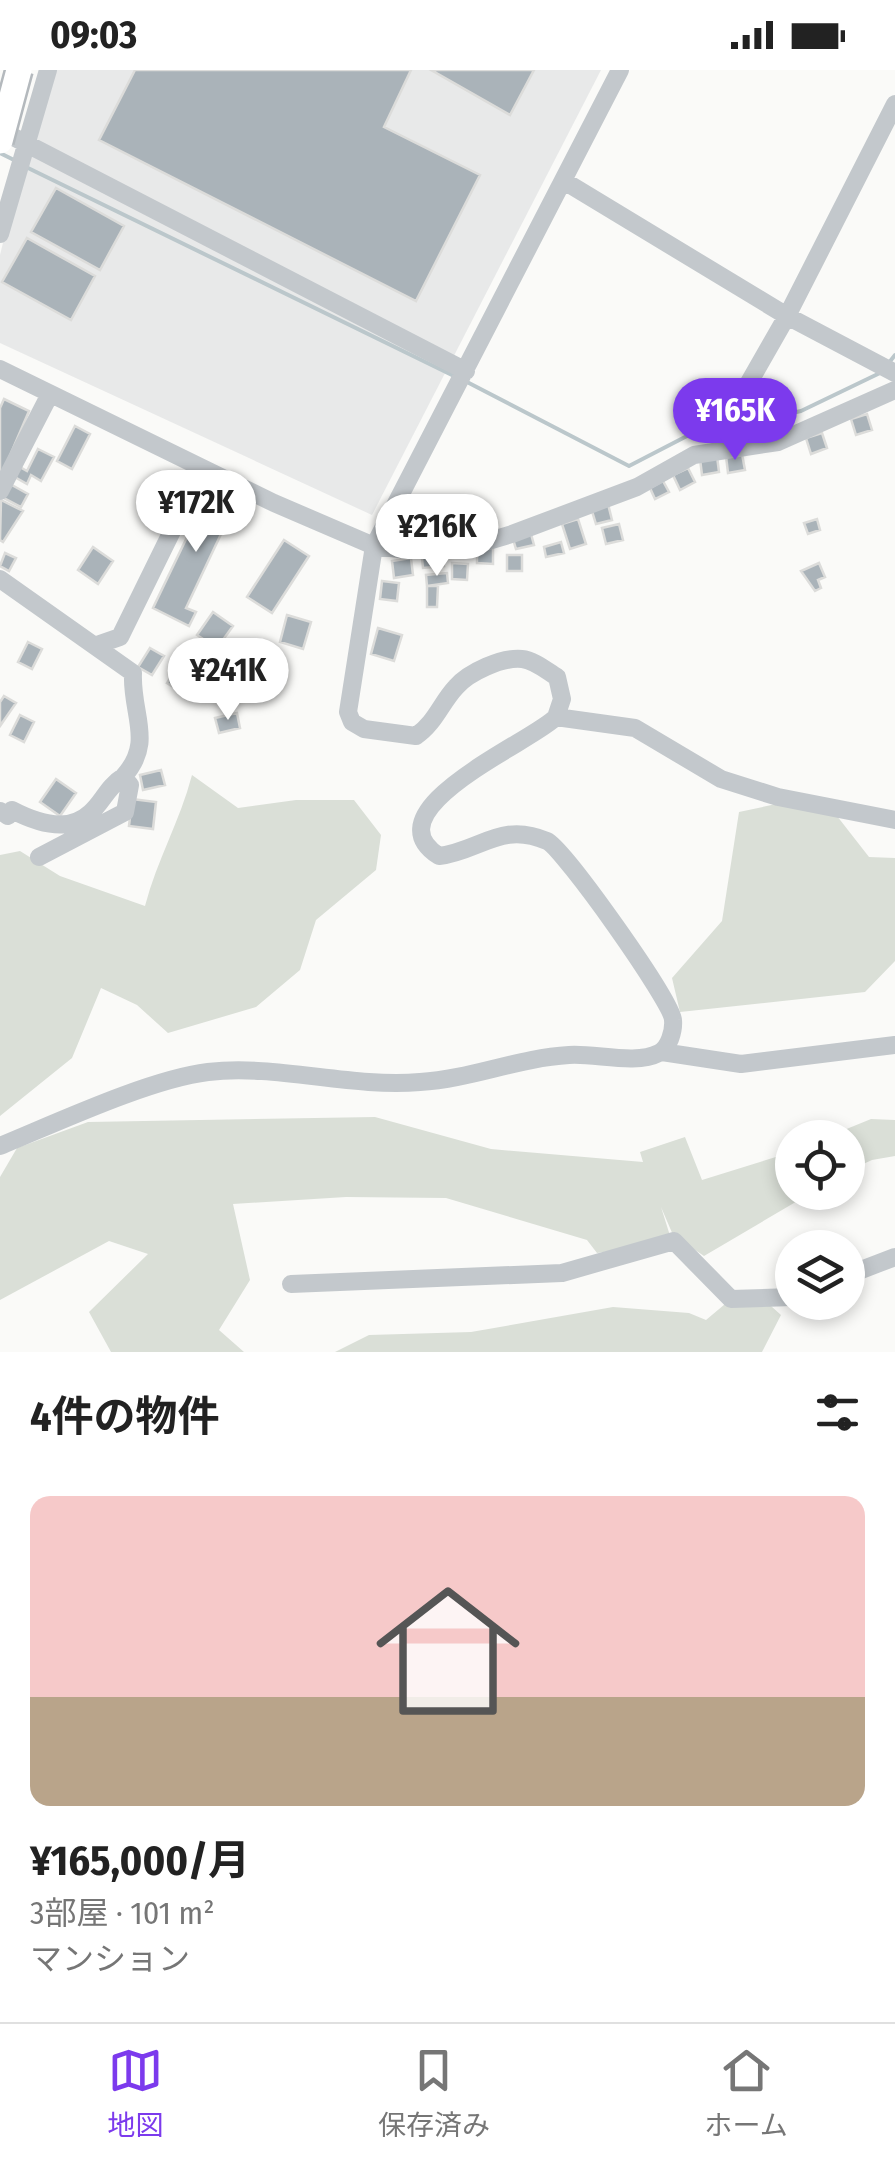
<!DOCTYPE html>
<html lang="ja">
<head>
<meta charset="utf-8">
<style>
  :root { --surface:#fff; --page:#f6f6f6; --text:#222; --muted:#767676; --line:#e0e0e0; --accent:#7c3aed }
  body { margin:0; font-family:"Fira Sans Condensed","Noto Sans JP",sans-serif; background:var(--page); color:var(--text); height:100vh; display:flex; flex-direction:column; font-size:38px; white-space:nowrap }
  * { box-sizing:border-box; margin:0 }
  p { font-size:32px; color:var(--muted) }
  .icon { flex:none; width:55px; height:55px; fill:none; stroke:currentColor; stroke-width:2; stroke-linecap:round; stroke-linejoin:round }
  .map { position:relative; height:1282px; overflow:hidden }
  .details { display:flex; flex-direction:column; background:var(--surface); flex:1 }
  .details>* { flex:none }
  .controls { position:absolute; left:775px; top:1050px; display:grid; gap:20px }
  .controls a { display:grid; place-items:center; width:90px; height:90px; border-radius:50%; background:var(--surface); box-shadow:0 5px 15px #0003; font-size:50px }
  .price { position:absolute; translate:-50% -85px; padding:0 22px; border-radius:35px; background:#fff; color:#222; font-size:32px; line-height:65px; filter:drop-shadow(0 2px 5px #0008) }
  .price::after { content:''; position:absolute; left:50%; top:60px; width:30px; height:22px; margin-left:-15px; background:inherit; clip-path:polygon(0 0,100% 0,50% 100%) }
  .price.on { background:var(--accent); color:#fff }
  ul { padding:0; list-style:none }
  li { display:grid; align-content:center; gap:20px; height:530px; padding:0 30px }
  li+li { border-top:2px solid var(--line) }
  li span { display:grid; place-items:center; height:310px; border-radius:20px; color:#555 }
  li>.icon { margin-inline-start:auto }
  span .icon { width:180px; height:180px; fill:#fffc; stroke-width:1 }
  li b { font-size:42px }
  h2 { display:flex; justify-content:space-between; align-items:center; height:120px; padding:0 30px; font-size:42px }
  .status { display:flex; justify-content:space-between; align-items:center; height:70px; padding:0 50px; background:var(--surface); direction:ltr }
  .status svg { height:28px; fill:currentColor }
  .tabs { display:flex; justify-content:space-around; align-items:center; height:140px; border-top:2px solid var(--line); background:var(--surface); font-size:28px; color:var(--muted) }
  .tabs a { display:grid; justify-items:center; gap:5px }
  .tabs .on { color:var(--accent) }
  .map>svg:first-child { display:block }
</style>
</head>
<body>
<div class="status"><b>09:03</b><svg viewBox="0 0 49 12"><path d="M0 12V9h3v3zM5 12V6h3v6zM10 12V3h3v9zM15 12V0h3v12zM26 1h20v11H26zM47 4h2v5h-2z"/></svg></div>
<div class="map">
<svg width="895" height="1282" viewBox="0 0 895 1282">
  <rect width="100%" height="100%" fill="#fafaf8"/>
  <path fill="#e8e9e9" d="M 45,0 L 601,0 L 372,445 L 0,273 L 0,185 Z"/>
  <path fill="#dadfd7" d="M 192,705 L 238,738 L 296,730 L 354,730 L 381,765 L 376,800 L 316,850 L 300,900 L 256,937 L 168,963 L 137,935 L 101,918 L 72,988 L 0,1046 L 0,785 L 20,781 L 60,806 L 145,836 C 157,790 180,751 192,705 Z
    M 781,733 L 830,737 L 869,787 L 895,788 L 895,891 L 865,922 L 680,942 L 672,908 L 722,851 L 739,742 Z
    M 375,1047 L 491,1079 L 643,1092 L 640,1082 L 685,1067 L 702,1110 L 792,1082 L 792,1122 L 811,1123 L 704,1186 L 673,1165 L 661,1137 L 672,1172 L 597,1183 L 587,1170 L 446,1128 L 346,1127 L 233,1134 L 250,1210 L 219,1260 L 244,1282 L 111,1282 L 89,1242 L 148,1184 L 109,1171 L 0,1230 L 0,1107 L 17,1078 L 88,1052 Z
    M 871,1049 L 895,1050 L 895,1086 L 872,1090 L 848,1101 L 848,1068 L 827,1067 Z
    M 762,1228 L 781,1245 L 762,1282 L 335,1282 L 369,1265 L 471,1262 L 613,1237 L 689,1243 L 706,1250 L 731,1229 Z"/>
  <g fill="none" stroke-linecap="round" stroke-linejoin="round">
    <path stroke="#bbc7cb" stroke-width="4" d="M 0,83 L 14,90
      M 26,97 L 454,306
      M 888,294 L 895,285
      M 467,312 L 629,396 L 687,366 L 718,359
      M 733,356 L 801,341 L 882,302"/>
  </g>
  <path fill="#aab3b9" stroke="#dcdcda" stroke-width="2.5" d="M 135,0 L 411,0 L 384,57 L 480,105 L 416,231 L 99,70 Z
    M 431,0 L 534,0 L 510,45 Z
    M 56,118 L 124,156 L 100,200 L 31,162 Z
    M 27,168 L 95,206 L 71,250 L 2,212 Z
    M 4,329 L 29,341 L 0,409 L 0,338 Z
    M 867,344 L 872,360 L 856,365 L 851,349 Z
    M 75,356 L 90,364 L 72,399 L 57,391 Z
    M 822,363 L 827,378 L 811,384 L 806,368 Z
    M 38,379 L 54,387 L 41,411 L 31,405 L 27,414 L 13,406 L 18,396 L 27,401 Z
    M 742,384 L 745,400 L 728,403 L 726,386 Z
    M 717,386 L 719,402 L 702,405 L 700,389 Z
    M 688,398 L 695,412 L 680,420 L 673,405 Z
    M 663,411 L 669,422 L 655,429 L 650,418 Z
    M 213,413 L 239,426 L 186,538 L 196,542 L 189,556 L 153,538 Z
    M 10,414 L 28,424 L 21,437 L 2,427 Z
    M 1,430 L 23,441 L 3,472 L 0,470 Z
    M 608,434 L 612,450 L 596,454 L 591,438 Z
    M 578,449 L 586,474 L 570,479 L 562,454 Z
    M 817,449 L 820,460 L 808,464 L 804,453 Z
    M 619,454 L 623,470 L 606,474 L 602,458 Z
    M 531,464 L 534,475 L 516,479 L 513,469 Z
    M 284,470 L 309,486 L 272,543 L 247,527 Z
    M 561,472 L 564,483 L 546,487 L 544,477 Z
    M 93,477 L 113,491 L 98,514 L 78,500 Z
    M 477,477 L 493,478 L 493,494 L 477,493 Z
    M 5,483 L 16,488 L 9,501 L 0,496 Z
    M 443,485 L 444,496 L 423,498 L 422,488 Z
    M 507,485 L 522,485 L 522,501 L 507,501 Z
    M 411,488 L 413,505 L 394,508 L 392,491 Z
    M 452,493 L 468,494 L 467,510 L 452,509 Z
    M 819,493 L 825,507 L 818,510 L 821,518 L 815,521 L 801,501 Z
    M 447,503 L 448,513 L 427,516 L 426,505 Z
    M 382,511 L 399,513 L 397,531 L 380,529 Z
    M 427,516 L 438,516 L 437,537 L 427,537 Z
    M 213,542 L 233,556 L 217,578 L 197,565 Z
    M 287,545 L 311,552 L 303,579 L 280,572 Z
    M 378,558 L 402,565 L 394,591 L 371,584 Z
    M 28,572 L 42,579 L 32,599 L 18,592 Z
    M 150,578 L 164,586 L 152,605 L 138,597 Z
    M 202,583 L 224,588 L 221,604 L 199,599 Z
    M 229,589 L 251,594 L 247,609 L 226,604 Z
    M 179,594 L 192,602 L 180,621 L 167,613 Z
    M 4,626 L 16,633 L 0,656 L 0,632 Z
    M 237,643 L 240,658 L 219,663 L 215,648 Z
    M 20,645 L 34,652 L 24,672 L 10,665 Z
    M 161,700 L 165,715 L 143,720 L 140,705 Z
    M 56,709 L 76,723 L 60,746 L 40,732 Z
    M 132,729 L 156,732 L 153,759 L 129,756 Z"/>
  <g fill="none" stroke-linecap="round" stroke-linejoin="round">
    <path stroke="#c3c8cc" stroke-width="18" d="M 0,60 L 466,301
      M 564,111 L 787,246 L 895,303
      M 0,164 L 48,0
      M 0,299 L 274,433 L 374,476 L 408,480 L 482,473 L 512,464 L 637,417 L 694,385 L 778,372 L 895,320
      M 723,379 L 727,351 L 787,246 L 895,34
      M 0,421 L 49,326
      M 0,509 L 133,603 C 131,645 155,672 123,707 L 130,715 L 125,742 L 39,787
      M 97,575 L 120,567 L 202,400
      M 556,647 L 635,658 L 721,709 L 778,727 L 895,750
      M 0,741 L 8,746 L 12,740 C 35,752 68,764 90,743 C 103,732 107,717 123,707
      M 662,982 L 741,994 L 895,975
      M 0,1076 C 56,1053 150,1009 208,1002 C 277,994 350,1018 420,1012 C 471,1009 518,988 569,985 C 595,983 636,995 659,983 C 669,978 674,961 673,950 C 672,931 563,778 547,771 C 501,751 480,781 439,786 C 367,740 534,671 556,647 L 562,629 L 557,607 C 547,601 534,590 522,589 C 502,587 469,602 456,617 C 441,633 435,653 416,666 L 364,659 L 352,652 L 348,642 L 374,476 L 620,0
      M 848,1205 L 895,1187
      M 291,1214 L 562,1203 L 674,1171 L 731,1229 L 792,1227"/>
    <defs>
      <path id="highway-bridge" d="M 0,71 L 19,0"/>
    </defs>
    <use href="#highway-bridge" stroke="#b4b9bd" stroke-width="30" stroke-linecap="butt"/>
    <use href="#highway-bridge" stroke="#fff" stroke-width="25"/>
  </g>
</svg>
<div class="controls">
<a><svg class="icon" aria-label="locate" viewBox="0 0 24 24"><circle cx="12" cy="12" r="6"/><path d="M12 2v4M12 18v4M2 12h4M18 12h4"/></svg></a>
<a><svg class="icon" aria-label="layers" viewBox="0 0 24 24"><path d="M12 4l9 5-9 5-9-5zM3 14l9 5 9-5"/></svg></a>
</div>
<b class="price on" style="left:735px;top:393px">¥165K</b>
<b class="price" style="left:196px;top:485px">¥172K</b>
<b class="price" style="left:437px;top:509px">¥216K</b>
<b class="price" style="left:228px;top:653px">¥241K</b>
</div>
<section class="details">
<h2>4件の物件<svg class="icon" aria-label="filters" viewBox="0 0 24 24"><path d="M4 7h16M4 17h16"/><circle cx="9" cy="7" r="2"/><circle cx="15" cy="17" r="2"/></svg></h2>
<ul>
<li><span style="background:linear-gradient(#f6c9c9 65%,#b9a48a 0)"><svg class="icon" aria-label="home" viewBox="0 0 24 24"><path d="M3 11l9-7 9 7M6 9v11h12V9"/></svg></span><div><b>¥165,000/月</b><p>3部屋 · 101 m²</p><p>マンション</p></div></li>
</ul>
</section>
<nav class="tabs">
<a class="on"><svg class="icon" aria-label="map" viewBox="0 0 24 24"><path d="M3 6l6-2 6 2 6-2v14l-6 2-6-2-6 2zM9 4v14M15 6v14"/></svg>地図</a>
<a><svg class="icon" aria-label="saved" viewBox="0 0 24 24"><path d="M7 4h10v16l-5-4-5 4z"/></svg>保存済み</a>
<a><svg class="icon" aria-label="home" viewBox="0 0 24 24"><path d="M3 11l9-7 9 7M6 9v11h12V9"/></svg>ホーム</a>
</nav>
</body>
</html>
